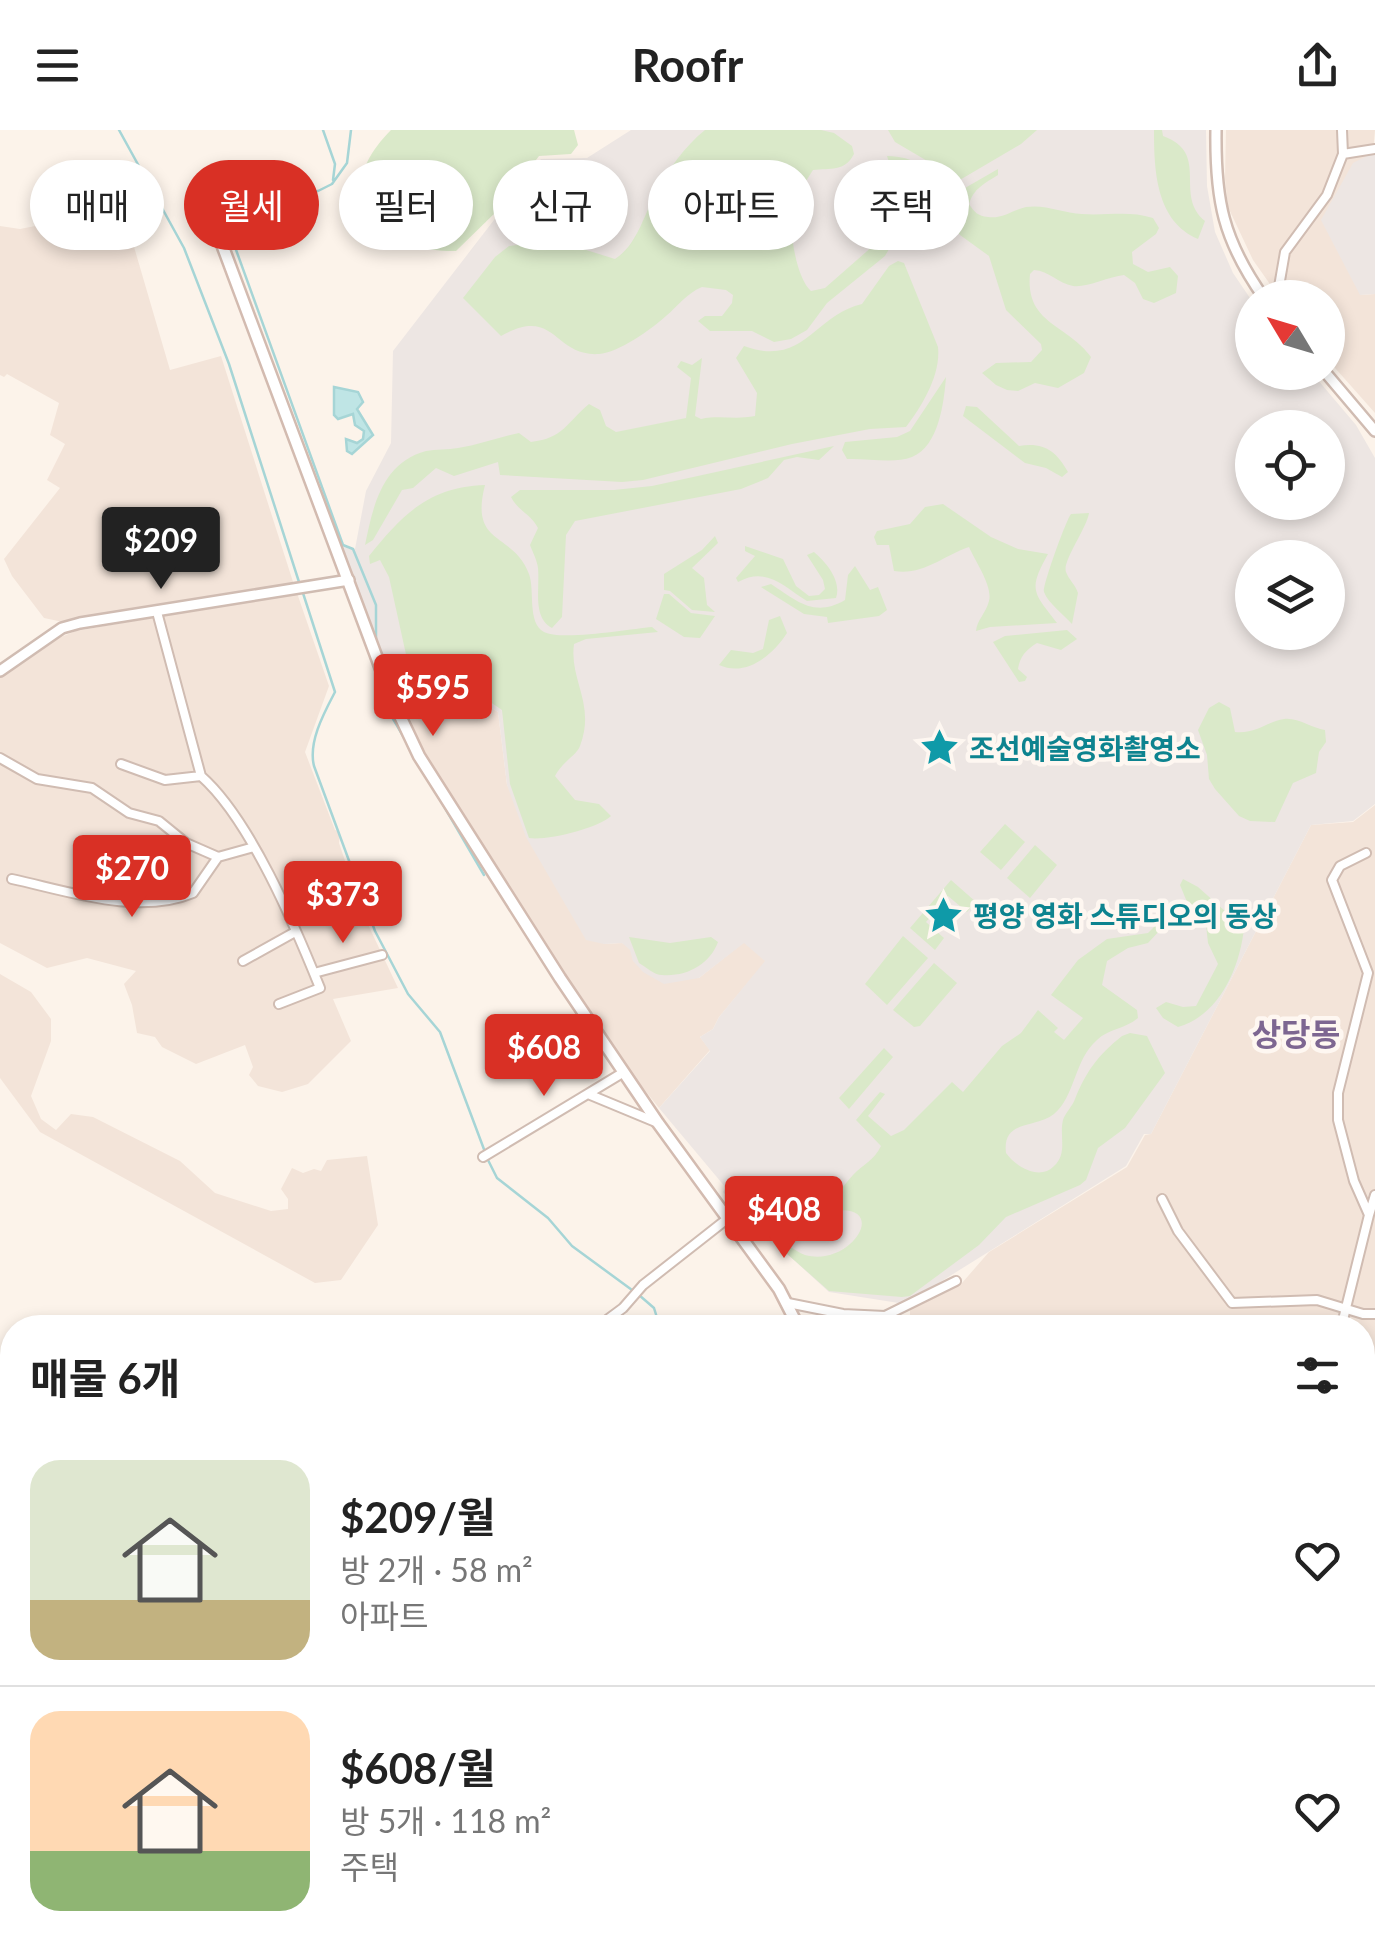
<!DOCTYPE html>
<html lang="ko">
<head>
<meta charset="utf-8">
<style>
  :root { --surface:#fff; --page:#f2f2f2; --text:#222; --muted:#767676; --line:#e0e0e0; --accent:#d93025 }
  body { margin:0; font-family:Lato,"Noto Sans KR",sans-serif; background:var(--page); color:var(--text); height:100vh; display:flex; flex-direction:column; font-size:38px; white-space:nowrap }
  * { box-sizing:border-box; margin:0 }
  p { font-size:32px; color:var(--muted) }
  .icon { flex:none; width:55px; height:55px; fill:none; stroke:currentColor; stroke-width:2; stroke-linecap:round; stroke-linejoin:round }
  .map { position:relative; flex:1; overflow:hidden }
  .details { position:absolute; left:0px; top:1185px; width:1375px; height:642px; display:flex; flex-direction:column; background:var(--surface); border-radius:40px 40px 0 0; box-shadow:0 5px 15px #0003 }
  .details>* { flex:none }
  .hud { position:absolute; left:30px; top:30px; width:1315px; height:90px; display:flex; gap:20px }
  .needle { width:65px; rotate:308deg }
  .controls { position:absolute; left:1235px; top:150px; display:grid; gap:20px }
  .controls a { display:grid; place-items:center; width:110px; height:110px; border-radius:50%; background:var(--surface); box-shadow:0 5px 15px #0003; font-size:50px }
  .price { position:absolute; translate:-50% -85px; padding:0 22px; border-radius:10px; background:var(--accent); color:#fff; font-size:32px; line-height:65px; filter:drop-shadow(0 2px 5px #0008) }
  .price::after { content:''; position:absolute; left:50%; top:60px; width:30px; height:22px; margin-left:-15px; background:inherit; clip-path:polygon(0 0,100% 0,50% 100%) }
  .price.on { background:#222; color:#fff }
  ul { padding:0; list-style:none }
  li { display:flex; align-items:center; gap:30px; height:250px; padding:0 30px }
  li+li { border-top:2px solid var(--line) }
  li span { display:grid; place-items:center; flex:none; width:280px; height:200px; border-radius:30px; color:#555 }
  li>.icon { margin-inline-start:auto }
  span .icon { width:120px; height:120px; fill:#fffc; stroke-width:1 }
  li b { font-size:42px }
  h2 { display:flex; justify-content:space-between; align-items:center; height:120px; padding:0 30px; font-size:42px }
  .chip { padding:0 35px; border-radius:45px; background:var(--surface); box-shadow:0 5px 15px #0003; font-size:35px; line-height:90px }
  .chip.on { background:var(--accent); color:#fff }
  header { display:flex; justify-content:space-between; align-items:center; height:130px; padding:0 30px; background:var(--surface); font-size:45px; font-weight:700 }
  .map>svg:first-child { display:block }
</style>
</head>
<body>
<header><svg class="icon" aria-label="menu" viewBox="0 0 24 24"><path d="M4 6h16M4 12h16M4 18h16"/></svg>Roofr<svg class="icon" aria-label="share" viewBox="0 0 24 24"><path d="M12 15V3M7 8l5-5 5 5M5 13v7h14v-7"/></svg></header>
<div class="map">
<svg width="1375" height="1826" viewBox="0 0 1375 1826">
  <rect width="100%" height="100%" fill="#fcf3ea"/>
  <path fill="#f3e4d9" d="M 1226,0 L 1375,0 L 1360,165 L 1375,164 L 1375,283 L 1328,230 L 1328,168 L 1279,167 L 1253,130 L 1228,77 L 1225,49 Z
    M 111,81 L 125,86 L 170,240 L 221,226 L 294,455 L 63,492 L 44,488 L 12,446 L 4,429 L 60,358 L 47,350 L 65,314 L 50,305 L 59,273 L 7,244 L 4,247 L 0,245 L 0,96 L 20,99 Z
    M 297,463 L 329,556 L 305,622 L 335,700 L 340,702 L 339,713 L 363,784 L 398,858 L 333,869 L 351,911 L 308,954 L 282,962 L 258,956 L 249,945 L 253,937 L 245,915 L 196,934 L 162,917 L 155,907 L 137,903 L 132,875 L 124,854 L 136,841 L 87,828 L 47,838 L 0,813 L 0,545 L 51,511 L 76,501 Z
    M 444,546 L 498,582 L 507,655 L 604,814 L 622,813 L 699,848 L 744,812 L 766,831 L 719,887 L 713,899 L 700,907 L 710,920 L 659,978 L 627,938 L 576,862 L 424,622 L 402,570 Z
    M 1375,675 L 1375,1368 L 1363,1365 L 1362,1198 L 821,1198 L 828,1183 L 849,1188 L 910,1190 L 910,1177 L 951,1155 L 962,1153 L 989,1122 L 1127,1037 L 1145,1005 L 1151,1004 L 1311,695 L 1353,692 Z
    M 0,844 L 31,862 L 51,889 L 51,911 L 31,966 L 41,989 L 56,1000 L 71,984 L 93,987 L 180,1031 L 215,1063 L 271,1081 L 288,1079 L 288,1069 L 281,1059 L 292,1038 L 303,1043 L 314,1039 L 321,1041 L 327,1030 L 367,1026 L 378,1095 L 341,1150 L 315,1153 L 40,1002 L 0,948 Z"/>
  <path fill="#ede6e3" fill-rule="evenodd" d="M 631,0 L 1206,0 L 1207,56 L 1215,102 L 1233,143 L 1252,171 L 1252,242 L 1312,243 L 1356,295 L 1375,328 L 1375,674 L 1353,691 L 1311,695 L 1151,1004 L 1144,1004 L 1126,1036 L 905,1174 L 829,1162 L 740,1081 L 723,1062 L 726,1058 L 659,978 L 710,921 L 700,907 L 713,899 L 719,887 L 765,831 L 744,813 L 699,848 L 664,854 L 643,842 L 633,831 L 630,820 L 622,813 L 604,814 L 586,810 L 526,707 L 507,655 L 498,582 L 444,546 L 402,570 L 337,413 L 355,419 L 366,361 L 391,313 L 393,221 L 541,29 L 587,28 ZM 1252,298 L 1328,298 L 1328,372 L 1252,372 ZM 1252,428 L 1328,428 L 1328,502 L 1252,502 Z
    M 1375,22 L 1375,164 L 1360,165 L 1321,90 L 1353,33 Z
    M 1362,1447 L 1375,1452 L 1375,1792 L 1362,1788 Z"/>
  <path fill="#dae9c9" d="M 391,0 L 574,0 L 578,15 L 571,24 L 539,26 L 499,79 L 456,121 C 376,123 325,66 391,0 Z
    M 705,0 L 821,0 L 834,3 L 852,16 L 854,24 C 845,42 830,38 813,40 C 807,49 797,65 794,76 C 787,95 796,148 811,161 L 825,158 L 882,108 L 890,103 L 897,105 L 885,126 L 827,173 L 807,200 L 791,209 L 774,212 L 752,201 L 710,201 L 698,191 L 705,186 L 722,186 L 732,173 L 733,165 L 726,160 L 702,157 C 687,163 678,176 666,186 C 652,199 618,223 599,224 C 553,227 556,175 501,206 L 463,168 L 495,127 L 509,116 L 535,113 L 583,119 L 615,129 C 637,115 644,85 656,62 C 669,39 684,17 705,0 Z
    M 888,0 L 1037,0 L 1021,14 L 941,61 L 929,32 L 895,12 Z
    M 1154,0 L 1162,0 L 1163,6 C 1211,23 1173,65 1205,91 L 1198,109 C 1156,91 1154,41 1154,0 Z
    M 887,26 C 915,27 928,35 933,63 L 926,69 C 903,66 893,46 887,26 Z
    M 998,39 L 998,45 C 985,53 973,59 969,74 C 974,82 978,86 988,87 C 1003,89 1012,80 1026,77 C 1045,74 1063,83 1082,84 C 1107,86 1128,80 1153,88 L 1159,98 L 1156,104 L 1132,122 L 1133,134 L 1148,142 L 1170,137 L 1178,146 L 1176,163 L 1154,173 L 1143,169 L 1135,153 L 1124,145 C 1108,147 1086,158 1073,156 C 1058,153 1049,141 1034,140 L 1030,144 C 1025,194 1067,194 1091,227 L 1084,243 L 1058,258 L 1035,253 L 1018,261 L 1007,260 L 996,255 L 982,243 L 996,233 L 1031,232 L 1042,220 L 1041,214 L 1006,180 L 989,126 L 960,105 L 949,91 L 950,85 L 961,83 L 955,67 L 958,62 Z
    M 898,131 L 904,133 L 938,217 C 941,245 922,276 906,297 L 870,299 L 792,314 L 643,350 L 622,352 L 500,345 L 498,332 L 454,346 L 436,338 L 413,358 L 402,360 L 373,410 L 365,415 C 373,376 382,333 426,321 C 436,319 448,320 458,318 C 479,315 499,307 519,303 L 531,312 C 564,308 566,293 589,274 L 600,280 L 606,296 L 616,302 L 686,288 L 691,248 L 677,237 L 681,231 L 692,235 L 702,228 L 695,286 L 701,289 C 720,285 735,290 755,286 L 757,263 L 736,228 L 744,216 C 804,238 814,185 862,174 L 889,136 Z
    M 946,247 C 944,272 939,316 912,327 C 894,334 867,328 847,329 L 842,320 L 845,312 L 897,307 L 910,301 Z
    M 966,276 L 977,277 L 1019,316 C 1044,312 1056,321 1068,342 L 1062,347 L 1046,338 L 1025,333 L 963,286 Z
    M 834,316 L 819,330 L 797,327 L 784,330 L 768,348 L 741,359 L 575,391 L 566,405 L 562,487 L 552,498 C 532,487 540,459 538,438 C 537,430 533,423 530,415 L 538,398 C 531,384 518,381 511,367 L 520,360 L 614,360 L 652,356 Z
    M 485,355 C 469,417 513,401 529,444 C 535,460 527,493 544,502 C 561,511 630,499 652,497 L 658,502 L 586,509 L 574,514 C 569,550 596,574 580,616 C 577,625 562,632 555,646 L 575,670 L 599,674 L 611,686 C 599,698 547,711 529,708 L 510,654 L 502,580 L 445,541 L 427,548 L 407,529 L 389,447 L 380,430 L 370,434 L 369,426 C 403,384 429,357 485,355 Z
    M 943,374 L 991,407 L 1018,419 L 1048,424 C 1028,460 1033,462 1057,493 L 990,497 L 976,501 C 977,490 986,483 989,471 C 993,456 975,431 969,417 C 943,426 922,446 894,441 L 889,415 L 877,415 L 874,407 L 877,401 L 910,394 L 925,377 Z
    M 1089,383 C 1087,398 1062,431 1066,442 C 1069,450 1075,454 1078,463 L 1072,494 C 1064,485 1048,473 1044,462 C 1042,457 1066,390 1071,384 Z
    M 715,406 L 718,413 L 692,438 L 704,448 L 707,475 L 715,482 L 692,480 L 670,461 L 664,460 L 664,444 L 702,420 Z
    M 745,416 L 783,429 L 796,456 L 809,466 L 819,465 L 825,459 L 823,450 L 807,425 L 814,422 C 826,432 842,451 836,468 L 807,471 C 784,457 767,436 738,452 L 736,448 L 755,426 L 745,421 Z
    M 855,436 L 870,460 L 878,457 L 887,480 L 879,486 L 828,493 L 827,487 L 804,484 L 761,457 L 771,454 C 797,471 814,488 845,470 L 848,445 Z
    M 664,464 L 669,464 L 691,483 L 715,486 L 700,508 L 684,507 L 656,489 Z
    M 780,486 L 787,503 C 772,526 746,547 719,535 L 731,520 L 753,523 L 763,519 L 769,490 Z
    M 1067,500 L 1077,509 L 1061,520 L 1037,513 C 1026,520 1020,526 1018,539 L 1027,547 L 1025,551 L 1019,552 L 993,512 L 1005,506 Z
    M 1219,572 L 1230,578 L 1235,602 C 1256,604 1266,592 1284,589 C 1297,587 1312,598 1325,600 L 1326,612 L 1319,622 L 1316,643 L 1293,653 L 1275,692 L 1250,691 L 1239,686 L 1215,659 L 1209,649 L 1207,625 L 1198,600 L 1209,578 Z
    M 1005,694 L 1025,712 L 1001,740 L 980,722 Z
    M 1035,715 L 1057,735 L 1030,768 L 1007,748 Z
    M 1183,749 L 1198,757 L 1244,798 C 1240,837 1220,885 1178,897 L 1163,888 L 1156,878 L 1166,872 L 1183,877 L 1196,876 L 1218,834 L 1208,813 L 1206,795 L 1187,772 L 1180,755 Z
    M 951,750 L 976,772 L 967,782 L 948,766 L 926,792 L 944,808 L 935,820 L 910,798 Z
    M 1174,777 L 1177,782 L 1148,813 L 1128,818 L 1107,831 L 1102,855 L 1137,880 L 1138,888 C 1125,899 1108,899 1097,910 C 1074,930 1075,967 1054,984 C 1035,999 1002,989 1006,1023 C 1016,1037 1040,1051 1054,1036 C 1068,1023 1059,1006 1063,990 C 1065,983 1072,977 1075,969 C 1086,942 1097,926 1122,906 L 1130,903 L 1147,906 L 1165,943 L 1125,998 L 1098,1018 L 1086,1050 L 1080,1055 L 1006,1087 L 979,1115 L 910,1166 L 902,1167 L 829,1161 L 768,1107 L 772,1103 C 782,1110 794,1121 805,1125 C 852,1138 891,1072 832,1081 L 828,1078 C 834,1067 845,1054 853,1045 C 863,1034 874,1031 881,1016 L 856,990 L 880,962 L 885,964 L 868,986 L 891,1006 L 904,1000 L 952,952 L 963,962 L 1002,916 L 1021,903 L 1038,880 L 1058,898 L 1054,902 L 1064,910 L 1083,888 L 1051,865 L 1078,830 L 1107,809 L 1148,803 Z
    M 903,806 L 928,828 L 887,875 L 865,854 Z
    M 629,807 L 670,813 L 711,807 L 718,812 C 710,834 687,847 662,845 C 654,845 646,837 639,833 Z
    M 934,833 L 957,853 L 920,896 L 914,897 L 893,880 Z
    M 884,918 L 893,927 L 849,979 L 839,968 Z"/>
  <path fill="#bfe5e5" stroke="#a6d5d6" stroke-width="2.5" d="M 334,257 L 358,262 L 363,272 L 357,279 L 373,305 L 352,324 L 347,321 L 346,309 L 357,313 L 363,309 L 364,301 L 355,295 L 353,284 L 338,289 L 334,285 Z
    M 0,1720 L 12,1727 L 12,1815 L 152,1815 L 166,1826 L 0,1826 Z"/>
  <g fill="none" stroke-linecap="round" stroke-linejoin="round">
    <path stroke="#a6d5d6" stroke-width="2.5" d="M 119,0 L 184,118 L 229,234 L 299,452
      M 323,0 L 335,34 L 333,50
      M 351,0 L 347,33 L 332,54 L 318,61 L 299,62 L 287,71 L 241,87 L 235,93 L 235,117 L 343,415 L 353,419 L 376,475 L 376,510 L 399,570
      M 302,460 L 335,562 C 324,583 308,612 314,636 L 375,801 L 408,864 L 440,902 L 485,1022
      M 391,572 L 385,575 L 484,745
      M 488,1030 L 497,1048 L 548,1088 L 572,1116 L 632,1160
      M 639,1165 L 654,1178 L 658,1191 L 656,1198
      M 232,1826 L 236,1815"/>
    <path stroke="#bfe5e5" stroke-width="8" d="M 0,1352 L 12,1359
      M 607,1815 L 614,1826"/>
    <defs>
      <path id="minor" d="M 1342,0 L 1343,24
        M 1277,168 L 1285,122 L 1327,65 L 1343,24 L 1375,19
        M 157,482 L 201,646
        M 0,628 L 37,649 L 92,658 L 129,683 L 159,691 L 186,713 L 218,727 L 254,717
        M 121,634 L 165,650 L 201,646 C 250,689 295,796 320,858 L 279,874
        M 12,749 C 68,761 138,786 193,763 L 218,727
        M 243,831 L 295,802
        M 314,843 L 382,825
        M 588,964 L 658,993
        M 483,1027 L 624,942
        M 1162,1069 L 1178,1101 L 1232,1173 L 1317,1170 L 1363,1184 L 1375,1184
        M 1369,1085 L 1375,1065
        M 788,1173 L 843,1184 L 885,1186 L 956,1151
        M 596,1198 L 623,1178 L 643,1155 L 727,1089
        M 1341,1198 L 1369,1085 L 1354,1051 L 1338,990 L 1338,963 L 1368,843 L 1332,750 L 1340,736 L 1366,723
        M 1362,1599 L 1375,1602"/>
      <path id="tertiary" d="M 1216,0 C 1215,70 1223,110 1264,168
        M 1325,242 L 1375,301
        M 0,541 L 62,498 L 80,493 L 349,450
        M 1362,1372 L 1375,1375"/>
      <path id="secondary" d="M 214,93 L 393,571 L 419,626 L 560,848 L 658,993 L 779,1159 L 799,1198
        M 0,1476 L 12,1474
        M 0,1647 L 12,1654
        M 304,1815 L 324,1826
        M 998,1815 L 1004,1826"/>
    </defs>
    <use href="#minor" stroke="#d0bcb2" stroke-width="12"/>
    <use href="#tertiary" stroke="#d0bcb2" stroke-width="14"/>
    <use href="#secondary" stroke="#d3bbb0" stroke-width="15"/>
    <use href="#minor" stroke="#fff" stroke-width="8"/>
    <use href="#tertiary" stroke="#fff" stroke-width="9"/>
    <use href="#secondary" stroke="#fff" stroke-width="10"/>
  </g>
  <defs>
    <symbol id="sight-bare" viewBox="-9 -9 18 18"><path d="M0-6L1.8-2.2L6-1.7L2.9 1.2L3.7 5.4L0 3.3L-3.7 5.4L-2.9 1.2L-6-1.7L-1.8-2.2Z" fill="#0f9aa8" stroke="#fef7f1" stroke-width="2.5" paint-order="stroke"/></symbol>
  </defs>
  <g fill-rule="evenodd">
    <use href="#sight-bare" x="912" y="590" width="55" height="55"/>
    <use href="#sight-bare" x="916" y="758" width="55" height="55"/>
  </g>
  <g text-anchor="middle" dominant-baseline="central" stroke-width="9" stroke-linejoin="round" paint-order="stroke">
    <g font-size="28" font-weight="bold" fill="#0d838f" stroke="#fef7f1" text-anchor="start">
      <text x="969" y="618">조선예술영화촬영소</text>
      <text x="973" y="785">평양 영화 스튜디오의 동상</text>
    </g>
    <g font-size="32" font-weight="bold" fill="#7d6691" stroke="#fef7f1">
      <text x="1296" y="903">상당동</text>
    </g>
  </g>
</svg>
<div class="controls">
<a><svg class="needle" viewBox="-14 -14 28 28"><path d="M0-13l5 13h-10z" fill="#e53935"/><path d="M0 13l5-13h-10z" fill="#767676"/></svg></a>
<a><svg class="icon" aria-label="locate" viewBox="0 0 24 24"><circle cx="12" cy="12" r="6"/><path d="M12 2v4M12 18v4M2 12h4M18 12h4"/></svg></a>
<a><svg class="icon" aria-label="layers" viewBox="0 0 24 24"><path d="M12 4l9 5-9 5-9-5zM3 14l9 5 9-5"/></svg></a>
</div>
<b class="price on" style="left:161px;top:462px">$209</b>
<b class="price" style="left:433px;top:609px">$595</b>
<b class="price" style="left:132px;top:790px">$270</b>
<b class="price" style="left:343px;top:816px">$373</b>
<b class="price" style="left:544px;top:969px">$608</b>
<b class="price" style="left:784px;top:1131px">$408</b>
<div class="hud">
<a class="chip">매매</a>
<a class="chip on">월세</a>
<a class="chip">필터</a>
<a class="chip">신규</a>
<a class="chip">아파트</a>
<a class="chip">주택</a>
</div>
<section class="details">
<h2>매물 6개<svg class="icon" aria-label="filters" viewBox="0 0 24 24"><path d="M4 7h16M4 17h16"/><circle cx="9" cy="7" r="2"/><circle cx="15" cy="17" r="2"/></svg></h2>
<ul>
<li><span style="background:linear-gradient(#dfe7d0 70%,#c2b280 0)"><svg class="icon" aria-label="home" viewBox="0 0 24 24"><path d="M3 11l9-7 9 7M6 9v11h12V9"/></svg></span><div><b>$209/월</b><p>방 2개 · 58 m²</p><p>아파트</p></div><svg class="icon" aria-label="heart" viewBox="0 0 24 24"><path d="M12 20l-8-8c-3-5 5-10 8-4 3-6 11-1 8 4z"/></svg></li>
<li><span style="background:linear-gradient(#ffd9b3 70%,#8fb573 0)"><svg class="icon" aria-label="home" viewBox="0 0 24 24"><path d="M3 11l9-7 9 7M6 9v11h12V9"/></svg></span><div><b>$608/월</b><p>방 5개 · 118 m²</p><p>주택</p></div><svg class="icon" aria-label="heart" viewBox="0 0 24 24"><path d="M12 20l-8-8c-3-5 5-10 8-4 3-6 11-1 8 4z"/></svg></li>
</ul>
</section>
</div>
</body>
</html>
